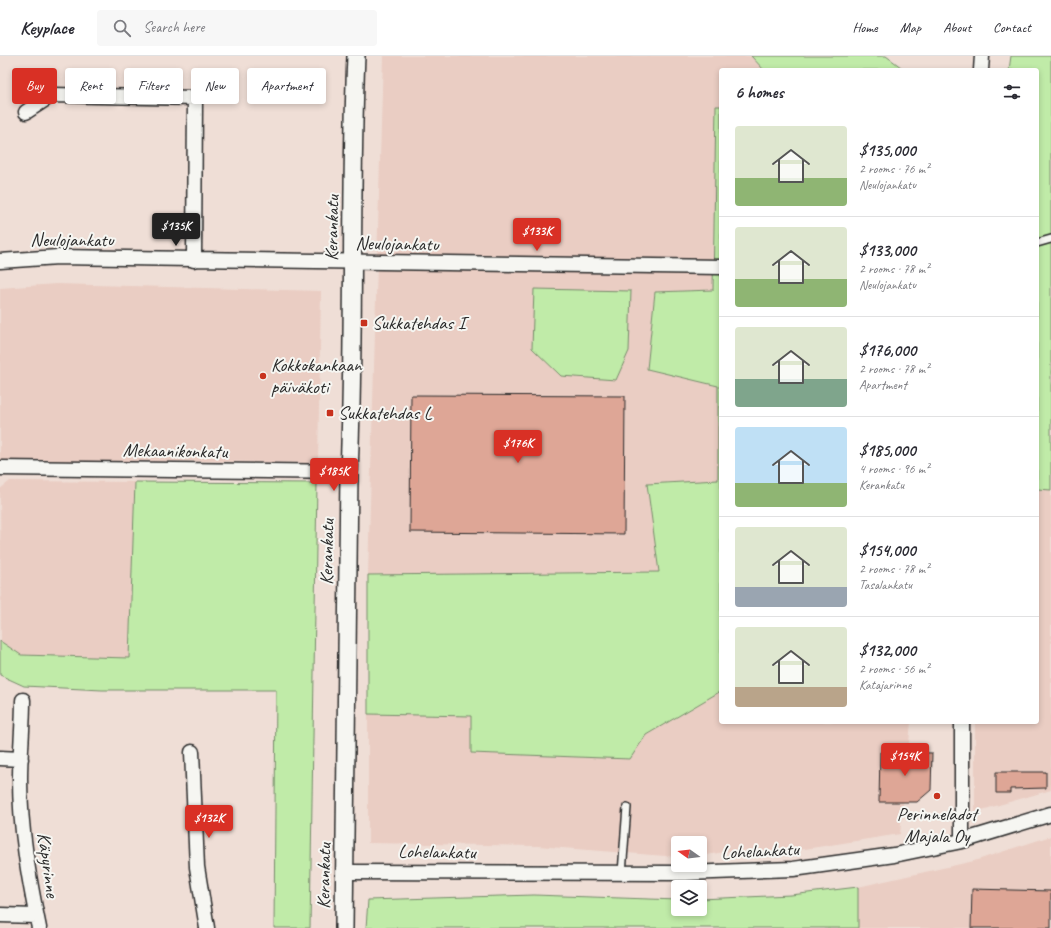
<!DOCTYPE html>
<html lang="en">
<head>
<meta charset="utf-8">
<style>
  :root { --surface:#fff; --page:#f7f7f7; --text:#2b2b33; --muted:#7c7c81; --line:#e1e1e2; --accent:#d93025 }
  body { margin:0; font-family:Caveat,sans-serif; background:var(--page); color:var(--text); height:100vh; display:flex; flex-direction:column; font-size:15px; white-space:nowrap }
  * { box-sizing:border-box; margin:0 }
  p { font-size:13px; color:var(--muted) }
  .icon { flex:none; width:22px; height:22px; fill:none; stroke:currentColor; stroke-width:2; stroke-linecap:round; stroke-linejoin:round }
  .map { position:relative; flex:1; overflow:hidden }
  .panel { position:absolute; left:719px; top:12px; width:320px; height:656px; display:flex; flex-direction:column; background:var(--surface); border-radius:4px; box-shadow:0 2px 6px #0003 }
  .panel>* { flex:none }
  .top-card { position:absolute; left:12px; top:12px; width:380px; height:36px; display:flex; gap:8px }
  .needle { width:26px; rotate:284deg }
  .controls { position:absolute; left:671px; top:780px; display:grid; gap:8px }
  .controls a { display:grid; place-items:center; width:36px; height:36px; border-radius:4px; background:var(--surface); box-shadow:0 2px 6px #0003; font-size:20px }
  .price { position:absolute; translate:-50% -34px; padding:0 9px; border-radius:4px; background:var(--accent); color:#fff; font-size:13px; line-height:26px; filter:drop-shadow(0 1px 2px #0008) }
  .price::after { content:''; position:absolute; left:50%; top:24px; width:12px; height:9px; margin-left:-6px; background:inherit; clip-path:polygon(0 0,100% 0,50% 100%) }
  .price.current { background:#222; color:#fff }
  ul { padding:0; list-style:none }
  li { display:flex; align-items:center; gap:12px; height:100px; padding:0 16px }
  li+li { border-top:1px solid var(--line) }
  li span { display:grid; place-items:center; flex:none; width:112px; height:80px; border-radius:4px; color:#555 }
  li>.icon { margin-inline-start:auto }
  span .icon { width:48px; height:48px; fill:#fffc; stroke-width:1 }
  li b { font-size:17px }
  h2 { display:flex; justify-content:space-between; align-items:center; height:48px; padding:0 16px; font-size:17px }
  .chip { padding:0 14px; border-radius:4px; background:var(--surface); box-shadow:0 2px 6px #0003; font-size:14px; line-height:36px }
  .chip.current { background:var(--accent); color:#fff }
  header { display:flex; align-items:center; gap:24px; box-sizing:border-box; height:56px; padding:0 20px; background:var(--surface); border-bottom:1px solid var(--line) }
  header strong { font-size:19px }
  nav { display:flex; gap:22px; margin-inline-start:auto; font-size:14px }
  .search { width:280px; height:36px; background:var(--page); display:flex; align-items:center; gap:10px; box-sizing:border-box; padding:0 14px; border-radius:4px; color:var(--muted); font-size:15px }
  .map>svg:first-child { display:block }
</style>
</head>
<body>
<header>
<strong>Keyplace</strong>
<div class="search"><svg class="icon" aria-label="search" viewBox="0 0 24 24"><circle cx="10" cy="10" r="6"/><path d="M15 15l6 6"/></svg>Search here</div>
<nav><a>Home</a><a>Map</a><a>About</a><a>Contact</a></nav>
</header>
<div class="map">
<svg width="1051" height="872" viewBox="0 0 1051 872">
  <rect width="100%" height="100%" fill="#efded6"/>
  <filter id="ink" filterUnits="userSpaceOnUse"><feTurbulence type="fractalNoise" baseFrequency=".025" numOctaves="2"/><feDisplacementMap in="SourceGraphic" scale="8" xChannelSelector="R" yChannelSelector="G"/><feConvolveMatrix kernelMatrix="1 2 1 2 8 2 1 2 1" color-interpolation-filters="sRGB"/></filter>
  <g filter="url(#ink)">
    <path fill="#eacdc3" d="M 383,0 L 751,0 L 764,14 L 721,14 L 721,50 L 716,50 L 713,234 L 655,236 L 647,313 L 718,330 L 718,425 L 647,428 L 659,516 L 368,519 Z
      M 56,228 L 321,235 L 318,407 L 205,405 L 0,406 L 0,232 Z
      M 10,425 L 135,426 L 129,602 L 21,599 L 1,587 L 0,433 Z
      M 1037,433 L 1051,434 L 1051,734 L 975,756 L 975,666 L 1037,666 Z
      M 721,635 L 721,666 L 911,666 L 900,778 L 786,796 L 737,794 L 700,800 L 700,787 L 678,787 L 678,801 L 537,790 L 368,787 L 368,658 L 471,660 L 471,697 L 629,703 L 646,679 Z
      M 1051,780 L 1051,872 L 858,872 L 858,831 L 974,805 Z"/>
    <path fill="#c0eba8" stroke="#768b6a" d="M 751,0 L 886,0 L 905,14 L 764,14 Z
      M 1011,0 L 1051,0 L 1051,434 L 1037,433 L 1037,14 L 1009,14 Z
      M 716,50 L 721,50 L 721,635 L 646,679 L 630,703 L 471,697 L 471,660 L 368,658 L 368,519 L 659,516 L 647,428 L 718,424 L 718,330 L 647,313 L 655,236 L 713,234 Z
      M 534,233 L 631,235 L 629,295 L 616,324 L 561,320 L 532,292 Z
      M 135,426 L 317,427 L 310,872 L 274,872 L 276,634 L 102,634 L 24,630 L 0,619 L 0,585 L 21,599 L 129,602 Z
      M 858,831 L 858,872 L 366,872 L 368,844 L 534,839 L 678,844 L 678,853 L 700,853 L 700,843 L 791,839 Z"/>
    <path fill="#dea696" stroke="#2b2b2b" d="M 411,339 L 625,340 L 624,478 L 410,476 Z
      M 880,696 L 932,697 L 931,734 L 917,746 L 879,746 Z
      M 996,716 L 1046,716 L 1046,732 L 1010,733 L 1010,737 L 996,737 Z
      M 972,833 L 1051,835 L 1051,872 L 971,872 Z"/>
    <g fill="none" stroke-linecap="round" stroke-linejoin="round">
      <defs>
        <path id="service" d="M 1037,187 L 1051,183
          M 622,817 L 627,751"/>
        <path id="minor" d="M 981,14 L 982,0
          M 26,56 L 52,39 L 195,42 L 194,204
          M 0,205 L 58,201 L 721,211
          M 0,412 L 349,416
          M 23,644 C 23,671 20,697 20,723 C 20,774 29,823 39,872
          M 192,696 L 197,811 L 207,872
          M 0,702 L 21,703
          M 962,785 L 962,666
          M 345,816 L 686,817 L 793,813 L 894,799 L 962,785 L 1051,758
          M 0,859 L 36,860"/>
        <path id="tertiary" d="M 344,872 L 349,416 C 355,277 350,138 356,0"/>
      </defs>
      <use href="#service" stroke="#2b2b2b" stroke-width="10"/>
      <use href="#minor" stroke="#2b2b2b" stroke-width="17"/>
      <use href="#tertiary" stroke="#2b2b2b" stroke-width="20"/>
      <use href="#service" stroke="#f6f6f2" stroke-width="7"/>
      <use href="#minor" stroke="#f6f6f2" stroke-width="14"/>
      <use href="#tertiary" stroke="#f6f6f2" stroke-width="17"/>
    </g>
  </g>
  <g fill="#c8321e" stroke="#f6f6f2" stroke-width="1.5">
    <rect x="360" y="263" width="8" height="8" rx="2"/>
    <circle cx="263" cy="320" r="4"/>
    <rect x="326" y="353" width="8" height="8" rx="2"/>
    <circle cx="937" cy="740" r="4"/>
  </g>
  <g text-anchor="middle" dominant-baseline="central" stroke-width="4" stroke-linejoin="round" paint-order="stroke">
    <g font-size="19" fill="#2b2b2b" stroke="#f6f6f2">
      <text transform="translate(332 172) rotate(-89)">Kerankatu</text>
      <text x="72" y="184">Neulojankatu</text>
      <text transform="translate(397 188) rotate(1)">Neulojankatu</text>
      <text transform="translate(175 395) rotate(1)">Mekaanikonkatu</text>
      <text transform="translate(327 496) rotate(-89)">Kerankatu</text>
      <text transform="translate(760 795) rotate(-3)">Lohelankatu</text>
      <text transform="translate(437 796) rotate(1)">Lohelankatu</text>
      <text transform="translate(48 809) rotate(82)">Käpyrinne</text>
      <text transform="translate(324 820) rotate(-89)">Kerankatu</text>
    </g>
    <g font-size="19" fill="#2b2b2b" stroke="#f6f6f2" text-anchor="start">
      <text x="372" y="267">Sukkatehdas I</text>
      <text x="271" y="309">Kokkokankaan<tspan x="271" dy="22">päiväkoti</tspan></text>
      <text x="338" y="357">Sukkatehdas L</text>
      <text x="937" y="758" text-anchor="middle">Perinneladot<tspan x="937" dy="22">Majala Oy</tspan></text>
    </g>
  </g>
</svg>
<div class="controls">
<a><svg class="needle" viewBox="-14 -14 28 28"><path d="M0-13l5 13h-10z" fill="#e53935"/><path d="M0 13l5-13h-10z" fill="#7c7c81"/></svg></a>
<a><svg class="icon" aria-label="layers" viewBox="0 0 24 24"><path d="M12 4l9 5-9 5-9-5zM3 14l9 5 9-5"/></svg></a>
</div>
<b class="price current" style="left:176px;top:191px">$135K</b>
<b class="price" style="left:537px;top:196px">$133K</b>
<b class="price" style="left:518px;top:408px">$176K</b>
<b class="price" style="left:334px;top:436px">$185K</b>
<b class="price" style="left:905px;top:721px">$154K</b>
<b class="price" style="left:209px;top:783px">$132K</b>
<div class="top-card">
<a class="chip current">Buy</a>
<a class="chip">Rent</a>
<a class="chip">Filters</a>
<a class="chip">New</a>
<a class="chip">Apartment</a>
</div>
<section class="panel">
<h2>6 homes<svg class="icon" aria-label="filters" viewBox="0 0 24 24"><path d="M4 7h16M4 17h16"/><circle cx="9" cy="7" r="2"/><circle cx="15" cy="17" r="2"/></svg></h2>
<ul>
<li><span style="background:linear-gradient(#dfe7d0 65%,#8fb573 0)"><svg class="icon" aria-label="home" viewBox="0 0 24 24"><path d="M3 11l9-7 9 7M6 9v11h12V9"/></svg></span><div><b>$135,000</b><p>2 rooms · 76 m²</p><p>Neulojankatu</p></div></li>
<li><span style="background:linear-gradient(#dfe7d0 65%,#8fb573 0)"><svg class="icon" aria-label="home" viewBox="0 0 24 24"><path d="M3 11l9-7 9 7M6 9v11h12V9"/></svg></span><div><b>$133,000</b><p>2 rooms · 78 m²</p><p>Neulojankatu</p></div></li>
<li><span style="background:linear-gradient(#dfe7d0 65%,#7fa58c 0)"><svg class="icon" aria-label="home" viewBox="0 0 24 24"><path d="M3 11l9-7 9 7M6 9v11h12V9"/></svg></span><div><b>$176,000</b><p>2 rooms · 78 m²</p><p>Apartment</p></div></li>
<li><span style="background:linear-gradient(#bfe0f5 70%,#8fb573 0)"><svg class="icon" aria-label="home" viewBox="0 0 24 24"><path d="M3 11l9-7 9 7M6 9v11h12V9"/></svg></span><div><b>$185,000</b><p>4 rooms · 96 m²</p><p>Kerankatu</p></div></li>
<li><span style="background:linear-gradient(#dfe7d0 75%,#9aa5b1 0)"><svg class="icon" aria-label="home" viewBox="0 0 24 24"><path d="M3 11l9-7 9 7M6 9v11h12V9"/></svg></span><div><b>$154,000</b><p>2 rooms · 78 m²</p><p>Tasalankatu</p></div></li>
<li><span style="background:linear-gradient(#dfe7d0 75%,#b9a48a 0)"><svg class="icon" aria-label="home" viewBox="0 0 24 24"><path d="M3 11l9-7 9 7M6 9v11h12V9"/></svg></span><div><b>$132,000</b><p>2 rooms · 56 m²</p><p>Katajarinne</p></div></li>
</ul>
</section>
</div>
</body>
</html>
